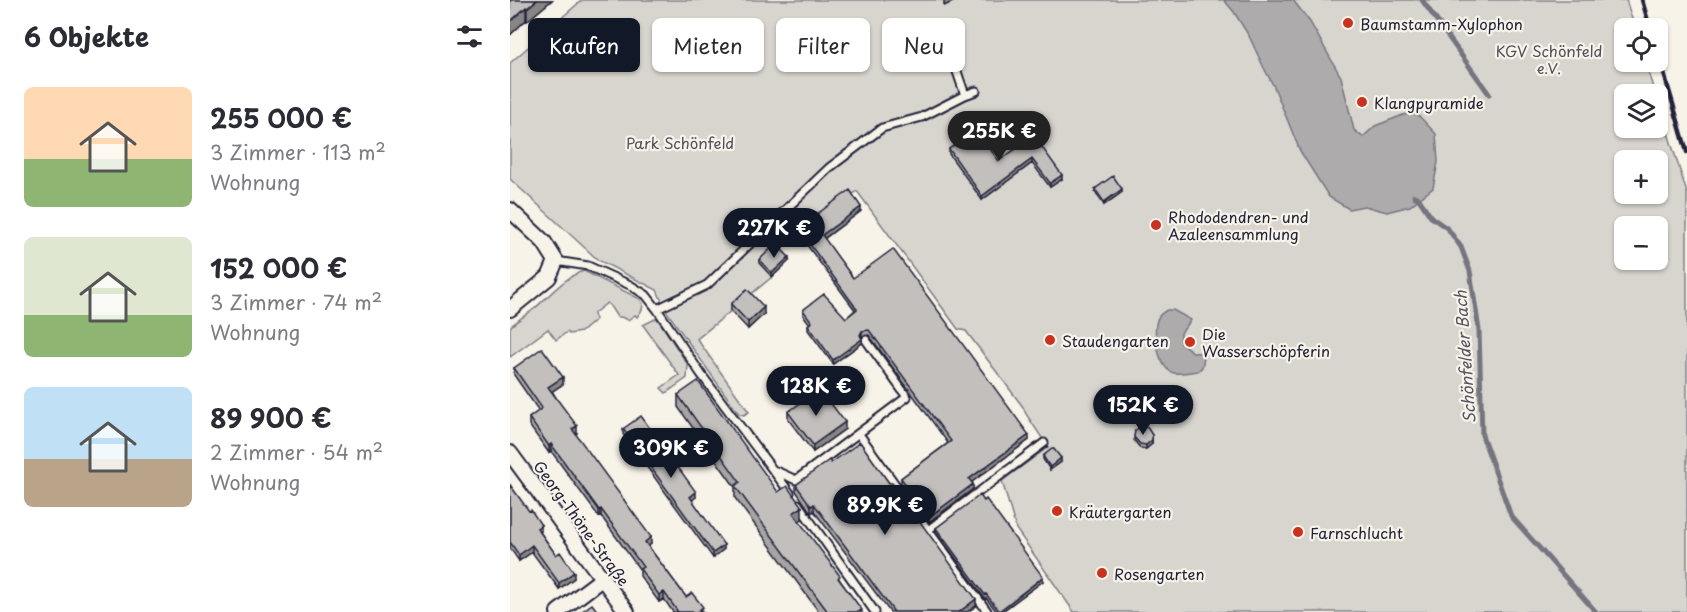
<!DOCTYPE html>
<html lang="de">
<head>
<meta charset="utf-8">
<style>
  :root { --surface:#fff; --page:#f7f7f7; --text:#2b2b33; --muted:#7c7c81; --accent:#111827 }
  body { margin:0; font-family:"Playpen Sans",sans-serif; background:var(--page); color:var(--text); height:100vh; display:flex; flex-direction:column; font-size:22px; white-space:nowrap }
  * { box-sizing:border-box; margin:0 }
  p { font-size:20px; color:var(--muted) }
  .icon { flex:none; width:33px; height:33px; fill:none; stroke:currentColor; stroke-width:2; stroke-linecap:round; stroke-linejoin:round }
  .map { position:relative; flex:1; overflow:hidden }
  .sheet { display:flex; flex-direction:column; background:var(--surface); width:510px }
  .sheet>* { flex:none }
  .top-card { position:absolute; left:18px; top:18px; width:570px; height:54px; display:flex; gap:12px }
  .buttons { position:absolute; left:1104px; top:18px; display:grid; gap:12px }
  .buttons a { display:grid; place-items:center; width:54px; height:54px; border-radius:9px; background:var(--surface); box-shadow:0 2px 4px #0004; font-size:30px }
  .price { position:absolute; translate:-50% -51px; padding:0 14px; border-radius:21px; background:var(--accent); color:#fff; font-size:20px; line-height:39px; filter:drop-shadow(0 2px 3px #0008) }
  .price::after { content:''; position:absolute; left:50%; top:36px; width:18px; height:14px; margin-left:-9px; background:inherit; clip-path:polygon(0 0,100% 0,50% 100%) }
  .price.on { background:#222; color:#fff }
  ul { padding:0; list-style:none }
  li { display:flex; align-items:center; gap:18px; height:150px; padding:0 24px }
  li span { display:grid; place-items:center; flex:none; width:168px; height:120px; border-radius:9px; color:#555 }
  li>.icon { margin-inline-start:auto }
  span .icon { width:72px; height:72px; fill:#fffc; stroke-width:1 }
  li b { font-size:26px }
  h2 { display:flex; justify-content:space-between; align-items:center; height:72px; padding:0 24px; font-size:26px }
  .chip { padding:0 21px; border-radius:9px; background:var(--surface); box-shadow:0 2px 4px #0004; font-size:21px; line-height:54px }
  .chip.on { background:var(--accent); color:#fff }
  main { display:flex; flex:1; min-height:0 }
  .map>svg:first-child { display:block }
</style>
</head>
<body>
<main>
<section class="sheet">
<h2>6 Objekte<svg class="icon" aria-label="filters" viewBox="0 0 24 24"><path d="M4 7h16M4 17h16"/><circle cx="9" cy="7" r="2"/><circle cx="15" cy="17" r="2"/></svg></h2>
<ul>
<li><span style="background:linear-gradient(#ffd9b3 60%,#8fb573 0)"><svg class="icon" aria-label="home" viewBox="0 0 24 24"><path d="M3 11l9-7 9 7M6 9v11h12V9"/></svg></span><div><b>255 000 €</b><p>3 Zimmer · 113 m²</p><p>Wohnung</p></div></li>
<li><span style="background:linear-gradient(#dfe7d0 65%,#8fb573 0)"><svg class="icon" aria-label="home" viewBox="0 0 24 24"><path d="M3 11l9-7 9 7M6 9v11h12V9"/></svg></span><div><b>152 000 €</b><p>3 Zimmer · 74 m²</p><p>Wohnung</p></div></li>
<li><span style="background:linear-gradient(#bfe0f5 60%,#b9a48a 0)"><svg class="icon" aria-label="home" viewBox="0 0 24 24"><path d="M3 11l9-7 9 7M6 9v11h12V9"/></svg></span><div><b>89 900 €</b><p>2 Zimmer · 54 m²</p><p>Wohnung</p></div></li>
</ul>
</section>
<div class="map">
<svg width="1177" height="612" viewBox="0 0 1177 612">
  <rect width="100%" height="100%" fill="#f7f3e8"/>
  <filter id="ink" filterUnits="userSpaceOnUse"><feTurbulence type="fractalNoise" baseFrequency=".0167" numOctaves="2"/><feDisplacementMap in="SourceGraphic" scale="12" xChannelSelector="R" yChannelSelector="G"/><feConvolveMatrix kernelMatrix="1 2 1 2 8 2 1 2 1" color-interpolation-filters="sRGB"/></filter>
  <g filter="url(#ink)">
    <path fill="#d8d5cf" stroke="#7d7c85" stroke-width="1.5" fill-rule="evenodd" d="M 72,0 L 1116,0 L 1125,28 L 1114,28 L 1114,62 L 1135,62 L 1145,94 L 1114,94 L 1114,128 L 1148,128 L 1148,101 L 1177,193 L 1177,612 L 564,612 L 506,529 L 492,481 L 538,447 L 516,414 L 513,407 L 456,331 L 448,329 L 347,191 L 266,248 L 250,263 L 262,277 L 187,339 L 239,412 L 234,415 L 229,414 L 155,309 L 147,290 L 88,260 L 0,179 L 0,63 ZM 1114,160 L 1148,160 L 1148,194 L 1114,194 ZM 1114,226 L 1148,226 L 1148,260 L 1114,260 Z
      M 74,271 L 130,299 L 133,304 L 132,310 L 127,317 L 125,315 L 118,320 L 111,317 L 107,317 L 100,306 L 97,303 L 84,313 L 85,320 L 71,332 L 59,334 L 57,332 L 46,340 L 38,329 L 0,357 L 0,327 C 7,320 16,315 24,309 C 37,298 58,274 74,271 Z
      M 147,318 L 178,365 L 177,378 L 156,393 L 151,388 L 169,375 L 133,325 Z"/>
    <path fill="#aeabad" stroke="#76747f" stroke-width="1.5" d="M 714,0 L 783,0 L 800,22 L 831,77 L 844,130 L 853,137 L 865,126 L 893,115 L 904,113 L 911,118 L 926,134 L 928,162 L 923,188 L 900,206 L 877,212 L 854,206 L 839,209 L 819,197 L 790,151 L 764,87 L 753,66 L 739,36 L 724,12 Z
      M 657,310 L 663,310 L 681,320 L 671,333 L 671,343 L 683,352 L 695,354 L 692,367 L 688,371 C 681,372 671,374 664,373 C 648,369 643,333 647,320 C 649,315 653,312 657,310 Z"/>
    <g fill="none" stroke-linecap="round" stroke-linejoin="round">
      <path stroke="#76747f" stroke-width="5" d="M 912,0 L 979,94
        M 904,196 L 909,199 L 921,217 L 938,229 L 951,247 L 960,271 L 969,330 L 972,435 L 1001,516 L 1086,612"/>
      <defs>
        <path id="service" d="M 455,95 L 466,91
          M 46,261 L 78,266 L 120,285 L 136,295 L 147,309 L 197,285 L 319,168 L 372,128 L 412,117 L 455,95 L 443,60
          M 147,309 L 191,374 L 280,493
          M 349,434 L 418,530
          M 266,471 L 286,480 L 397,397 L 356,340
          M 288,504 L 365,612
          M 476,612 L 477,611 L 418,530 L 534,443"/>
        <path id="minor" d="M 0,210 L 34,242 L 46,261 L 39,277 L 0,309
          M 0,453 L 117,612
          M 48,612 L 93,578"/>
      </defs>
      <use href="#service" stroke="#22223b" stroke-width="11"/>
      <use href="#minor" stroke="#22223b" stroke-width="18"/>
      <use href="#service" stroke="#f7f3e8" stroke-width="7"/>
      <use href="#minor" stroke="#f7f3e8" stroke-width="14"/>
      <path stroke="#22223b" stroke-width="4.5" d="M 1132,0 L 1140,28
        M 1148,53 L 1177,152"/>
    </g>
    <path fill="#a7a4a3" stroke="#22223b" stroke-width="1.5" d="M 0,0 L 42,0 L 17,21 L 16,20 L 0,35 Z
      M 524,136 L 552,179 L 540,187 L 522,163 L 472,200 L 439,154 L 439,149 L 489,161 Z
      M 585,189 L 612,192 L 594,205 L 585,192 Z
      M 351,211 L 314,239 L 343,278 L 519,440 L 462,482 L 463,489 L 419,522 L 391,483 L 391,478 L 438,443 L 359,335 L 352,336 L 351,338 L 352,343 L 323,364 L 298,330 L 298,325 L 300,324 L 293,315 L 293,310 L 336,318 L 345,310 L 288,233 L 288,228 Z
      M 249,260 L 279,261 L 262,277 L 249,263 Z
      M 221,304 L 254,314 L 238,329 L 221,311 Z
      M 4,368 L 53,384 L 42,391 L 67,433 L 65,434 L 141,544 L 138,546 L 176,597 L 193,612 L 163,612 L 154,599 L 149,602 L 130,576 L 130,570 L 91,516 L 89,517 L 41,451 L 39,453 L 19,425 L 19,418 L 29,411 L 4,375 Z
      M 168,395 L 268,492 L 292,519 L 289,521 L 352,612 L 309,612 L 225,498 L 225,487 L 168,407 Z
      M 278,412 L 335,429 L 303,452 L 278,419 Z
      M 113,429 L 186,497 L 182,500 L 214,549 L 203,558 L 113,434 Z
      M 625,431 L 642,435 L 642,444 L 636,449 L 630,448 L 624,440 Z
      M 533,456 L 551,462 L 540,470 L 533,459 Z
      M 321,463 L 379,483 L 466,606 L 457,612 L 380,612 L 304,511 L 301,513 L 286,491 L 286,485 Z
      M 0,485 L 31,531 L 30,532 L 46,555 L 64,578 L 49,589 L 22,552 L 9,561 L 0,548 Z
      M 426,528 L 533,581 L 491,612 L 487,612 L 476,598 L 475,599 L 426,531 Z"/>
    <path fill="#888684" stroke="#22223b" stroke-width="1.5" d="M 27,0 L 42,0 L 17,21 L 17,8 Z
      M 434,0 L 447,0 L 434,6 Z
      M 16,7 L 16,20 L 0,35 L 0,22 Z
      M 522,159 L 522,163 L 472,200 L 472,196 Z
      M 552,175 L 552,179 L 540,187 L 540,183 Z
      M 612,189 L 612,192 L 594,205 L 594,202 Z
      M 351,207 L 351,211 L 312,240 L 312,235 Z
      M 279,257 L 279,261 L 262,277 L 262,273 Z
      M 254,307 L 254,314 L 238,329 L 238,322 Z
      M 352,331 L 352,336 L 351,339 L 352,339 L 352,343 L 323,364 L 323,360 L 350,335 Z
      M 53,377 L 53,384 L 38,394 L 38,387 Z
      M 335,422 L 335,429 L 303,452 L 303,445 Z
      M 67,426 L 67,433 L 62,436 L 62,429 Z
      M 519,435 L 519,440 L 459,484 L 459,479 Z
      M 642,440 L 642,444 L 636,449 L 636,445 Z
      M 41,444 L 41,451 L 39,453 L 39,446 Z
      M 551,458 L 551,462 L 540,470 L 540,467 Z
      M 463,484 L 463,489 L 419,522 L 419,517 Z
      M 186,492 L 186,497 L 180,502 L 180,497 Z
      M 304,504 L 304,511 L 301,513 L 301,506 Z
      M 292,507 L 292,519 L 283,526 L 283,513 Z
      M 91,509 L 91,516 L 89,517 L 89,510 Z
      M 31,525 L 31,531 L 27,534 L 27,528 Z
      M 141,537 L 141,544 L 135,548 L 135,542 Z
      M 22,545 L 22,552 L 9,561 L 9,555 Z
      M 214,545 L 214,549 L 203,558 L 203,553 Z
      M 64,572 L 64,578 L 49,589 L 49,583 Z
      M 533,577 L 533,581 L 491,612 L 489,612 L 489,611 Z
      M 154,592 L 154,599 L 149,602 L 149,595 Z
      M 466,599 L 466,606 L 457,612 L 449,612 Z"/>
    <path fill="#c2bfbd" stroke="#22223b" stroke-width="1.5" d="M 0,0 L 27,0 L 17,8 L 16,7 L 0,22 Z
      M 466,130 L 489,161 L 524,136 L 552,175 L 540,183 L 522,159 L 472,196 L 439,149 Z
      M 603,176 L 612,189 L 594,202 L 585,189 Z
      M 340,190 L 351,207 L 312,235 L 343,278 L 383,249 L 519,435 L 459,479 L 463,484 L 419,517 L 391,478 L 441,441 L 359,330 L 352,331 L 350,335 L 352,339 L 323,360 L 298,325 L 302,322 L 293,310 L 314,294 L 336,318 L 347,309 L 288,228 Z
      M 266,244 L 279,257 L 262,273 L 249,260 Z
      M 237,289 L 254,307 L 238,322 L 221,304 Z
      M 32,348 L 53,377 L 38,387 L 67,426 L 62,429 L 141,537 L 135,542 L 176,597 L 182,593 L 193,607 L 189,610 L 190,612 L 168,612 L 154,592 L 149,595 L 130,569 L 133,567 L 91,509 L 89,510 L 41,444 L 39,446 L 19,418 L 32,408 L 4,368 Z
      M 188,381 L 268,492 L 277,486 L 292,507 L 283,513 L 330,576 L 328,578 L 352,610 L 350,611 L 351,612 L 318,612 L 225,486 L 230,482 L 168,395 Z
      M 310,389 L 335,422 L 303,445 L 278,412 Z
      M 131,416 L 186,492 L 180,497 L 214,545 L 203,553 L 113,429 Z
      M 631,426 L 637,427 L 642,435 L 642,440 L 636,445 L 630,444 L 624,437 L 625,431 Z
      M 350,442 L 379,483 L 382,483 L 466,599 L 449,612 L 384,612 L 304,504 L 301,506 L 286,485 L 319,460 L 321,463 Z
      M 543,448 L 551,458 L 540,467 L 533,456 Z
      M 0,485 L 19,511 L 21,510 L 31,525 L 27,528 L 46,555 L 50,552 L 64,572 L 49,583 L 22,545 L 9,555 L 0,542 Z
      M 470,495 L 474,501 L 476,499 L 533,577 L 489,611 L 476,594 L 475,595 L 426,528 Z
      M 82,604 L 88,612 L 71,612 Z"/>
  </g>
  <g fill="#c8321e" stroke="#f7f3e8" stroke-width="2">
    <circle cx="838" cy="23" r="6"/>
    <circle cx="852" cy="102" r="6"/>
    <circle cx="646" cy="225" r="6"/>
    <circle cx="540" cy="340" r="6"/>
    <circle cx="680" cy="342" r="6"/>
    <circle cx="547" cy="511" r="6"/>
    <circle cx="788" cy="532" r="6"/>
    <circle cx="592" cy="573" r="6"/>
  </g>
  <g text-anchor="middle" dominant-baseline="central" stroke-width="4.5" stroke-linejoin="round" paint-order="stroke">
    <g font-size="15" fill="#22223b" stroke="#f7f3e8" text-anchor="start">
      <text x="850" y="23">Baumstamm-Xylophon</text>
      <text x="864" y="102">Klangpyramide</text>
      <text x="658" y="216">Rhododendren- und<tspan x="658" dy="17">Azaleensammlung</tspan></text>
      <text x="692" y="333">Die<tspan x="692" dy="17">Wasserschöpferin</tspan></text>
      <text x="552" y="340">Staudengarten</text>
      <text x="559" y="511">Kräutergarten</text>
      <text x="800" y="532">Farnschlucht</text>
      <text x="604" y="573">Rosengarten</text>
    </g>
    <g font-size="15" fill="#504f60" stroke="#f7f3e8">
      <text x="1039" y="50">KGV Schönfeld<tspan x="1039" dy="17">e.V.</tspan></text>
      <text x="170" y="142">Park Schönfeld</text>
    </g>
    <g font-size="15" fill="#22223b" stroke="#f7f3e8">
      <text transform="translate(72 523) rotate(54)">Georg-Thöne-Straße</text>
    </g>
    <g font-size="16" font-style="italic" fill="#535263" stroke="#f7f3e8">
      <text transform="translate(954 357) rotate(-94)">Schönfelder Bach</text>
    </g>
  </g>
</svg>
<div class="buttons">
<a><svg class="icon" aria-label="locate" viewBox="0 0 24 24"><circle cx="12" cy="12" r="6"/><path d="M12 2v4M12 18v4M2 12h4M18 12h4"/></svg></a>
<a><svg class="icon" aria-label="layers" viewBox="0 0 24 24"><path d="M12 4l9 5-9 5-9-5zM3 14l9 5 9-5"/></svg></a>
<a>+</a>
<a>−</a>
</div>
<b class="price on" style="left:489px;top:162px">255K €</b>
<b class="price" style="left:264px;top:259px">227K €</b>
<b class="price" style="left:306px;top:417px">128K €</b>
<b class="price" style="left:633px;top:436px">152K €</b>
<b class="price" style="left:161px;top:479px">309K €</b>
<b class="price" style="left:375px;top:536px">89.9K €</b>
<div class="top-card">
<a class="chip on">Kaufen</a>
<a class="chip">Mieten</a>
<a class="chip">Filter</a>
<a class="chip">Neu</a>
</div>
</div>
</main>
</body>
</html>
